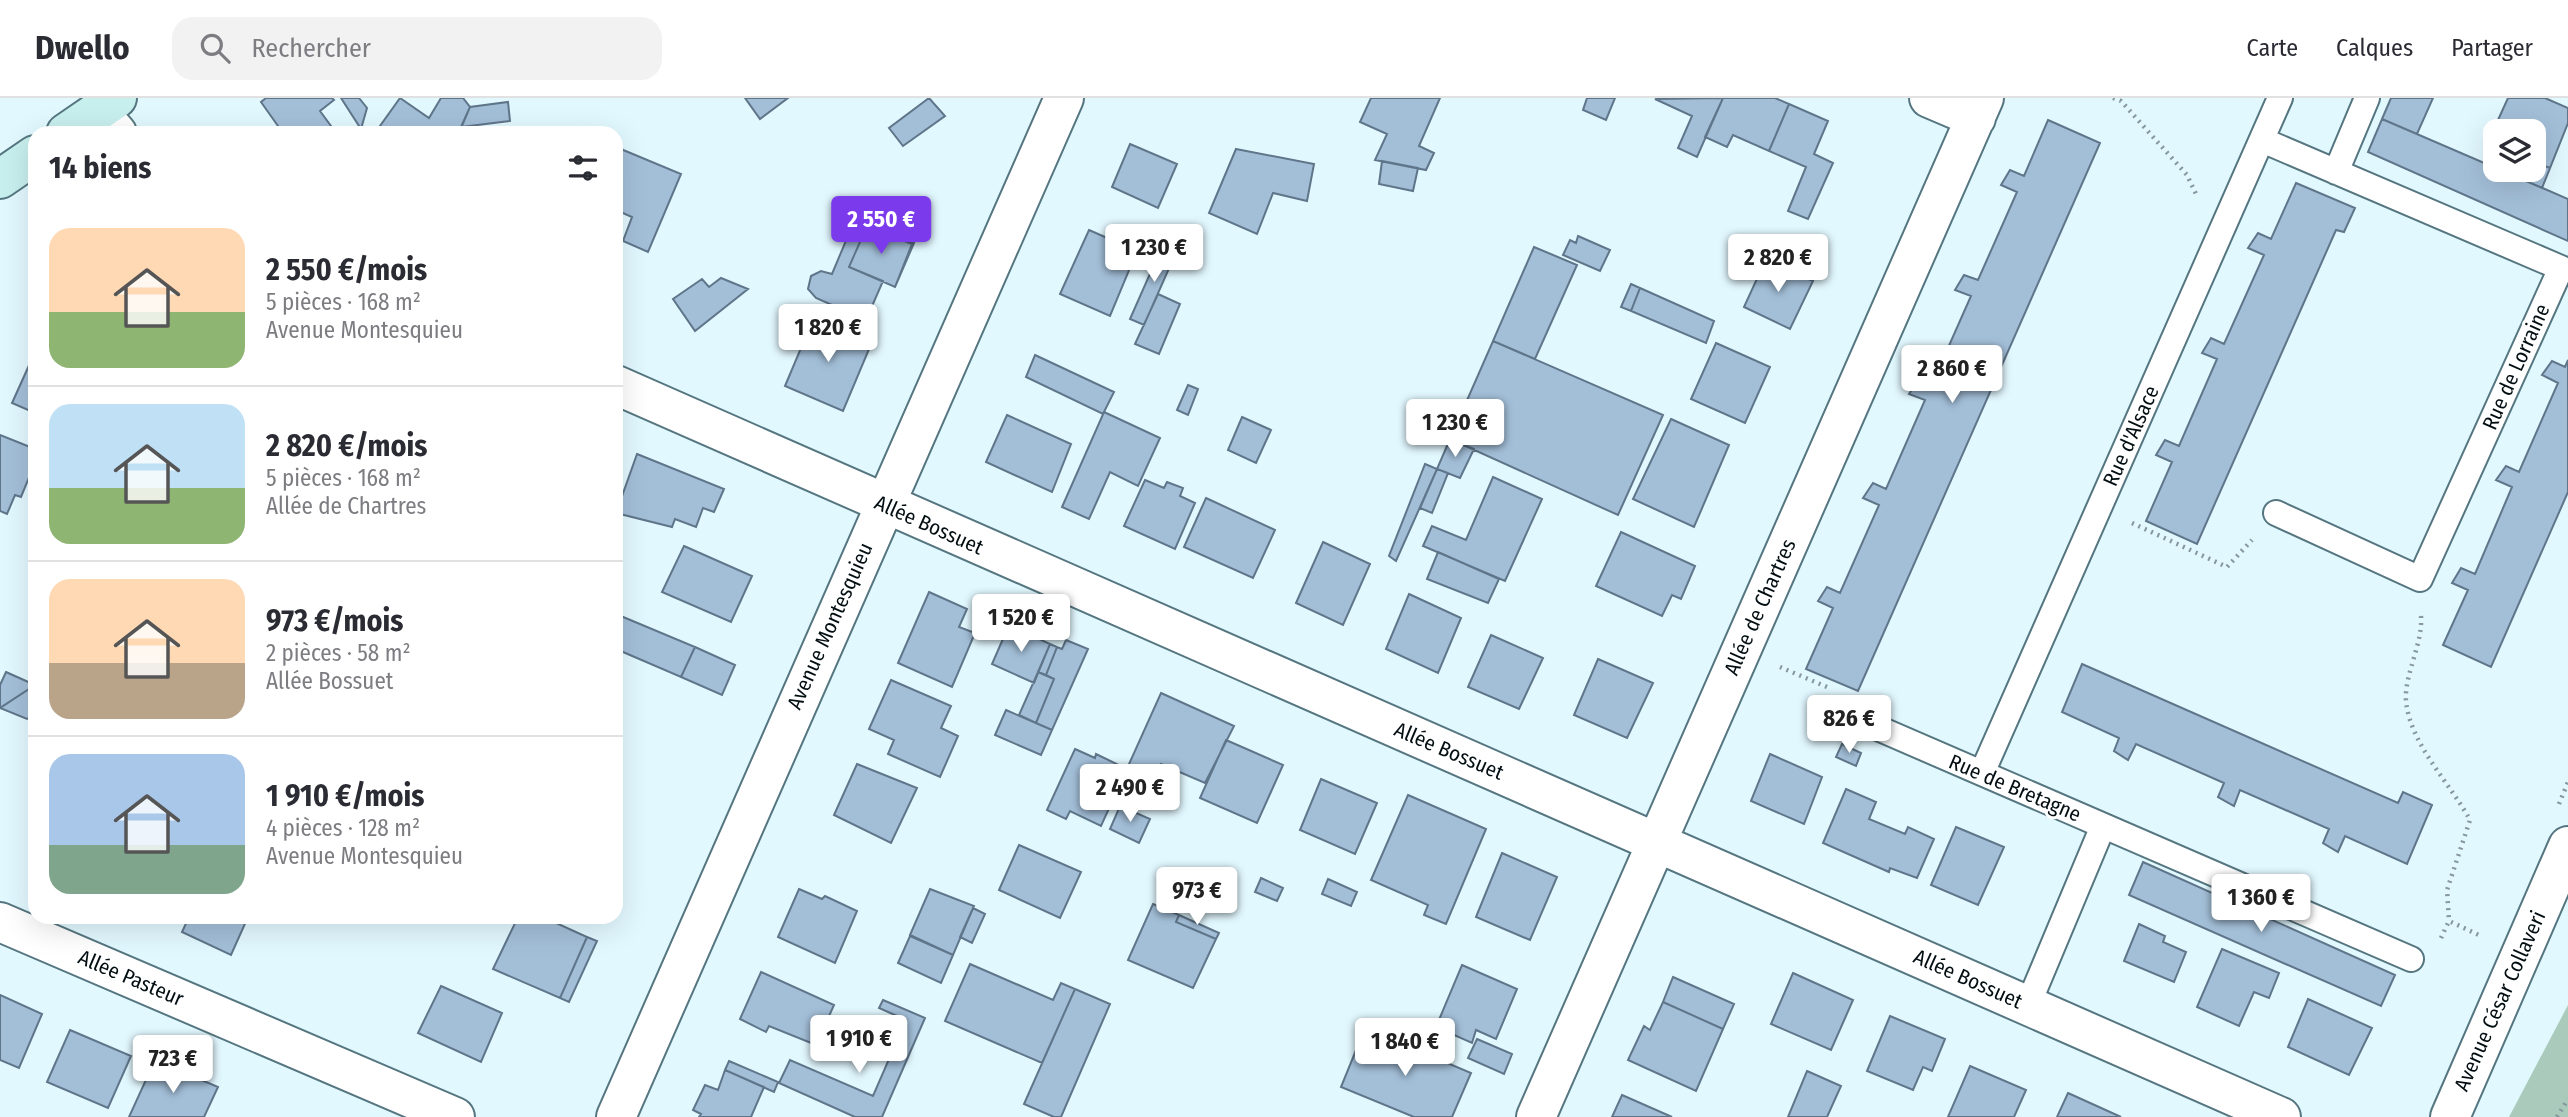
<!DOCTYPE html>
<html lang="fr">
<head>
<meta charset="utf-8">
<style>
  :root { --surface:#fff; --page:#f2f2f3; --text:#2b2b33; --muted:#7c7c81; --line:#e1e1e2; --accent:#7c3aed }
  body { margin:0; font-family:"Fira Sans Condensed",sans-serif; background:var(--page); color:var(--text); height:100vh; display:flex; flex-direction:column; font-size:26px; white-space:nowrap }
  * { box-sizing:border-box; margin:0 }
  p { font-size:23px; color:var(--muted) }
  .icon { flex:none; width:38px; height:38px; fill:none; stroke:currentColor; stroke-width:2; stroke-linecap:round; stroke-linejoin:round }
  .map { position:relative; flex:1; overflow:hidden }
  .sheet { position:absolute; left:28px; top:28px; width:595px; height:798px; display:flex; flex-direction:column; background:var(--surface); border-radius:21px; box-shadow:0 7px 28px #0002 }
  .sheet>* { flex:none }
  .buttons { position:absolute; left:2483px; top:21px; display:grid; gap:14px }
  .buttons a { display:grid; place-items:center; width:63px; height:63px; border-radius:14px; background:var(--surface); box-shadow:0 7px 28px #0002; font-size:35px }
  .price { position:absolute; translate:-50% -60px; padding:0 16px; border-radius:7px; background:#fff; color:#222; font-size:23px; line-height:46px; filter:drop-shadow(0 2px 4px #0008) }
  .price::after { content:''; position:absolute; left:50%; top:42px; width:21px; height:16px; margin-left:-10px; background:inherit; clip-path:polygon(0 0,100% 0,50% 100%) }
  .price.active { background:var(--accent); color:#fff }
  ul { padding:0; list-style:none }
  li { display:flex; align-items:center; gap:21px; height:175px; padding:0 21px }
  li+li { border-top:2px solid var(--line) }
  li span { display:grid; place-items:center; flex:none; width:196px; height:140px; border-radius:21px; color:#555 }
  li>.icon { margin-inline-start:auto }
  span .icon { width:84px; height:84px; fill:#fffc; stroke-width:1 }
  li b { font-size:30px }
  h2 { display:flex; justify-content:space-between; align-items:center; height:84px; padding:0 21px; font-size:30px }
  header { display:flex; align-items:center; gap:42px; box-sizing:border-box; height:98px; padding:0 35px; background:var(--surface); border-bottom:2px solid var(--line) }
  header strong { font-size:33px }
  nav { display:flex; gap:38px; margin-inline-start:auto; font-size:24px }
  .search { width:490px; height:63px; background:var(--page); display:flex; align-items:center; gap:18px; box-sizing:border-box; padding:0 24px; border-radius:21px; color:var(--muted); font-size:26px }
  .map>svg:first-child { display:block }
</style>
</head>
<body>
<header>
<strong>Dwello</strong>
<div class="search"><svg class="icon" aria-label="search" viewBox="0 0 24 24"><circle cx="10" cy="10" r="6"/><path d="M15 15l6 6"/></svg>Rechercher</div>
<nav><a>Carte</a><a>Calques</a><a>Partager</a></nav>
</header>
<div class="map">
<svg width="2568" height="1019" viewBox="0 0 2568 1019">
  <rect width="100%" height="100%" fill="#e2f8ff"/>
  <path fill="#aacbbb" d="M 2568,907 L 2568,1019 L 2509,1019 Z"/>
  <path fill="#a3bfd8" stroke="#5f7589" stroke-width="2" d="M 266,0 L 332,0 L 334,2 L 320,13 L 331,28 L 321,35 L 283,35 L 261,4 Z
    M 341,0 L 359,0 L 367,10 L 361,31 Z
    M 400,0 L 429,20 L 441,0 L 463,0 L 470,9 L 459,35 L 375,35 Z
    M 745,0 L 788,0 L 760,21 Z
    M 929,0 L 945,18 L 903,48 L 889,30 Z
    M 1371,0 L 1440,0 L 1419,48 L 1434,55 L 1426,72 L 1375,62 L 1387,36 L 1360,24 Z
    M 1587,0 L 1615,0 L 1606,22 L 1583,12 Z
    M 1723,0 L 1775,0 L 1789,6 L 1769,53 L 1733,37 L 1727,49 L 1705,39 Z
    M 1723,0 L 1697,59 L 1678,50 L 1692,18 L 1655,1 Z
    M 2391,0 L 2433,0 L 2417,36 L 2382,21 Z
    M 2508,0 L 2545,0 L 2568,10 L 2568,25 L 2550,70 L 2534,64 L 2534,33 L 2496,33 L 2496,47 L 2488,44 Z
    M 508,4 L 510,23 L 461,29 L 470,9 Z
    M 1789,6 L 1828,23 L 1814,56 L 1833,65 L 1808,121 L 1788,113 L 1806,69 L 1769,53 Z
    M 2382,21 L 2568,101 L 2568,143 L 2368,54 Z
    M 2048,22 L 2100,45 L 1858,593 L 1806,571 L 1833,510 L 1818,503 L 1827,489 L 1840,495 L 1879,407 L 1863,400 L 1873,385 L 1886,391 L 1925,302 L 1909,296 L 1919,281 L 1932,286 L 1971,198 L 1955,192 L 1964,177 L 1978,182 L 2017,94 L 2001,87 L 2010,72 L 2024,78 Z
    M 1130,46 L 1177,66 L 1158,110 L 1112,89 Z
    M 616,49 L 681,76 L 648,154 L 623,143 L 632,119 L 616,112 Z
    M 1236,51 L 1314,66 L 1307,103 L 1273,95 L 1257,136 L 1209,115 Z
    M 1382,63 L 1418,70 L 1413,93 L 1379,86 Z
    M 2534,64 L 2550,70 L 2542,90 L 2500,72 L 2534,72 Z
    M 2296,85 L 2355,110 L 2344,134 L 2336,132 L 2197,446 L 2146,423 L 2172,364 L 2156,357 L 2165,342 L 2179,348 L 2217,261 L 2202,255 L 2211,240 L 2224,246 L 2264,157 L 2248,150 L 2258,135 L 2271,141 Z
    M 855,121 L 914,145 L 895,189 L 912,146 L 867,128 L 849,169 L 883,183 L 866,222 L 816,200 L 808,191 L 811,178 L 821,173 L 832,176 Z
    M 867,128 L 912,146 L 895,189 L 849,169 Z
    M 1089,132 L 1137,153 L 1110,218 L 1060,196 Z
    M 1578,138 L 1610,152 L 1600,173 L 1563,157 L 1570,142 L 1576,145 Z
    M 1164,144 L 1178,150 L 1144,227 L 1130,221 Z
    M 1534,149 L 1577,167 L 1535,261 L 1493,243 Z
    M 1766,161 L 1813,183 L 1790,231 L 1744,209 Z
    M 721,180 L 748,191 L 695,233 L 673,201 L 702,181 L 709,189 Z
    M 1631,186 L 1640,190 L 1631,213 L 1621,209 Z
    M 1640,190 L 1714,223 L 1706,245 L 1631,213 Z
    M 1158,196 L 1180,206 L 1159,256 L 1135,246 Z
    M 814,219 L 872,244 L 843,313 L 785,288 Z
    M 1493,243 L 1663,317 L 1618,417 L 1450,341 Z
    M 1716,245 L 1770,269 L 1745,325 L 1691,301 Z
    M 35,254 L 35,315 L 12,305 Z
    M 1035,257 L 1114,294 L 1103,316 L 1026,279 Z
    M 2568,262 L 2568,394 L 2491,569 L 2443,547 L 2468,492 L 2452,485 L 2461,470 L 2475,476 L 2512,389 L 2496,382 L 2506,368 L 2519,374 L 2558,285 L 2542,277 L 2552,263 L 2565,269 Z
    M 1188,287 L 1198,291 L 1188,317 L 1177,312 Z
    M 1104,314 L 1160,340 L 1138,388 L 1110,374 L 1089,421 L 1062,409 Z
    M 1007,317 L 1071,346 L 1052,394 L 986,364 Z
    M 1242,319 L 1271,332 L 1256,365 L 1228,352 Z
    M 1671,321 L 1729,347 L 1694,429 L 1633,401 Z
    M 0,337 L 35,351 L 35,365 L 21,399 L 15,397 L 7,416 L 0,413 Z
    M 1450,341 L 1474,351 L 1460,380 L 1437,371 Z
    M 637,356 L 724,391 L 714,414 L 703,410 L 696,429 L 675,421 L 672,429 L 616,415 Z
    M 1425,366 L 1437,371 L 1396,463 L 1389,458 Z
    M 1437,371 L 1448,375 L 1432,415 L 1420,410 Z
    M 1493,379 L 1542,401 L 1505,483 L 1423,448 L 1432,428 L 1466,442 Z
    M 1145,382 L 1164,390 L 1167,384 L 1183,390 L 1180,398 L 1195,405 L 1175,451 L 1124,428 Z
    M 1206,400 L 1275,432 L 1253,480 L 1184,449 Z
    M 1621,434 L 1695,468 L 1681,501 L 1672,497 L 1662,518 L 1596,488 Z
    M 1323,444 L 1370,466 L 1343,527 L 1296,505 Z
    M 684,448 L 752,478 L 731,524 L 662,494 Z
    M 1438,454 L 1499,481 L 1488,505 L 1427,481 Z
    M 929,494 L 967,511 L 959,529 L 975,535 L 952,589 L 898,565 Z
    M 1409,496 L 1461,520 L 1438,575 L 1386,551 Z
    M 616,516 L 695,549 L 681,579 L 616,551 Z
    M 1009,527 L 1050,546 L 1034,585 L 992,566 Z
    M 1491,537 L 1543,560 L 1519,611 L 1468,589 Z
    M 1066,542 L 1088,551 L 1052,632 L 1036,625 L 1054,581 L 1046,577 L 1057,549 L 1062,551 Z
    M 1050,546 L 1057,549 L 1046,577 L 1038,574 Z
    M 695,549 L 735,567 L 722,597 L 681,579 Z
    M 1598,561 L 1653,585 L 1627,640 L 1574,617 Z
    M 2082,566 L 2398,705 L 2403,694 L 2432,707 L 2407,766 L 2345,738 L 2338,754 L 2323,745 L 2329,731 L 2240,692 L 2234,708 L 2218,699 L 2224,685 L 2136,646 L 2128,662 L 2114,653 L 2119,640 L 2062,614 Z
    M 6,574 L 35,587 L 0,610 L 0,587 Z
    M 1038,574 L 1054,581 L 1036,625 L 1019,617 Z
    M 891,582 L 951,608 L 941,630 L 958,638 L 940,679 L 888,656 L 894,642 L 869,631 Z
    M 35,587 L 35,616 L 27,621 L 0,610 Z
    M 1161,595 L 1234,628 L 1205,685 L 1161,666 L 1157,677 L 1164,681 L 1160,691 L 1125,675 Z
    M 1006,612 L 1052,632 L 1041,657 L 995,637 Z
    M 1226,642 L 1283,667 L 1257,725 L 1200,700 Z
    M 1842,646 L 1861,655 L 1856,668 L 1836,659 Z
    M 1075,651 L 1095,660 L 1096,656 L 1127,671 L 1101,728 L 1070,713 L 1066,721 L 1047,712 Z
    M 1770,656 L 1822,679 L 1804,726 L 1751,703 Z
    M 857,666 L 917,690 L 891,745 L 834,717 Z
    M 1321,681 L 1377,705 L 1355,756 L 1300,732 Z
    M 1846,691 L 1876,704 L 1869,721 L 1905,736 L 1908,729 L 1934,741 L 1917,780 L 1890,770 L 1889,774 L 1823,745 Z
    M 1408,697 L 1486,731 L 1446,826 L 1424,817 L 1428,807 L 1371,782 Z
    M 1120,708 L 1150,721 L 1139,745 L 1110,731 Z
    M 1956,729 L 2004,749 L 1978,807 L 1931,787 Z
    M 1019,747 L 1081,774 L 1060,820 L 999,792 Z
    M 1502,755 L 1557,779 L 1530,842 L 1476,819 Z
    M 2143,764 L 2395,877 L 2381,908 L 2129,797 Z
    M 1261,780 L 1283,790 L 1277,803 L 1255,794 Z
    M 1328,781 L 1357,794 L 1351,808 L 1322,796 Z
    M 799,791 L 822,801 L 825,798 L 857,813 L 835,865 L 778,839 Z
    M 930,791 L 974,808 L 953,857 L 910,837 Z
    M 1153,806 L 1179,817 L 1176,824 L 1216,841 L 1193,890 L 1128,862 Z
    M 973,810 L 985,816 L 972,845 L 960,839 Z
    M 1179,817 L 1219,835 L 1216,841 L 1176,824 Z
    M 189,819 L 248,819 L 231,857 L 182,834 Z
    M 518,819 L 543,819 L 587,839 L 560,900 L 493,871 Z
    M 2139,826 L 2165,838 L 2163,844 L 2186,854 L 2174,884 L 2124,863 Z
    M 910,838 L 953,857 L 941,885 L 898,865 Z
    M 587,839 L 597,843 L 569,904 L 560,900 Z
    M 2222,851 L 2279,875 L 2269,900 L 2254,894 L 2239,928 L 2197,909 Z
    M 970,866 L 1053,902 L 1061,885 L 1075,891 L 1042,965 L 945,923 Z
    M 1462,867 L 1517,891 L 1496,941 L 1476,932 L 1472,945 L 1436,929 Z
    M 761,874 L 834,907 L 816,947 L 769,928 L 766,934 L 740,921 Z
    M 1793,875 L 1853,902 L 1831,952 L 1771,926 Z
    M 1673,879 L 1734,906 L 1723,931 L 1663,904 Z
    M 441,888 L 502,915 L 481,964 L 418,935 Z
    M 1075,891 L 1110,906 L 1061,1019 L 1054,1019 L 1024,1006 Z
    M 0,897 L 42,916 L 19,970 L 0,962 Z
    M 2308,901 L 2372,930 L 2349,977 L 2288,949 Z
    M 883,902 L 925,920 L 882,1019 L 855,1019 L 779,985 L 790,962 L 873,998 L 906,922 L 879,910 Z
    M 1663,904 L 1723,931 L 1696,993 L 1628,962 L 1644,928 L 1650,932 Z
    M 1890,918 L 1945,941 L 1932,973 L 1923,969 L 1913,992 L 1867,973 Z
    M 1365,930 L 1471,975 L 1452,1019 L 1414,1019 L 1341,989 Z
    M 70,932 L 131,958 L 108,1010 L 47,984 Z
    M 1477,941 L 1512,956 L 1504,976 L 1468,960 Z
    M 155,962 L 218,989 L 204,1019 L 129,1019 Z
    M 729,963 L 778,984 L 774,994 L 725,972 Z
    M 1970,968 L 2026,992 L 2014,1019 L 1948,1019 Z
    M 725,972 L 764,989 L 751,1019 L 699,1019 L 701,1016 L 693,1012 L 705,987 L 718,992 Z
    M 1807,973 L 1841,988 L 1827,1019 L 1788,1019 Z
    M 2068,995 L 2121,1019 L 2057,1019 Z
    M 1622,997 L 1672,1019 L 1612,1019 Z"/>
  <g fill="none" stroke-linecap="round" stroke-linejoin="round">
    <defs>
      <path id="lane" d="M 2262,42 L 2561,170 L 2420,481 L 2276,415
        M 2336,74 L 2367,0
        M 1850,618 L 2411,861
        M 1982,675 L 2280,0
        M 2028,907 L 2103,728"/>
      <path id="street" d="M 1929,0 L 1976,20
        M 98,13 L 117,35
        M 616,287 L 2281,1019
        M 0,824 L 455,1019
        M 616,1019 L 1064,0
        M 1536,1019 L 1984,0
        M 2450,1019 L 2568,748"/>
      <path id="secondary" d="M 66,35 L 117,0
        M 0,81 L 35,57"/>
    </defs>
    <use href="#lane" stroke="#557680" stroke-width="28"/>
    <use href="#street" stroke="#557680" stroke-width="42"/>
    <use href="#secondary" stroke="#557680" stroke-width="42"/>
    <path stroke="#86979d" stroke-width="4.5" stroke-dasharray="2 5" stroke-linecap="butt" d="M 2113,0 L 2121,3 L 2187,77 L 2196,96
      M 2132,425 L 2227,469 L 2252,442
      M 2421,518 C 2423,546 2404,577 2406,603 C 2410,646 2450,685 2470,722 L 2447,792 L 2449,823
      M 1780,569 L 1827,589
      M 2559,706 L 2568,684
      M 2441,840 L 2449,823 L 2481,838
      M 2557,1019 L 2568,1001"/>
    <use href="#lane" stroke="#fff" stroke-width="24"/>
    <use href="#street" stroke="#fff" stroke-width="38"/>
    <use href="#secondary" stroke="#c7efee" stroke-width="38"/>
  </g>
  <g text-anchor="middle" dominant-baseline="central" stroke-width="6" stroke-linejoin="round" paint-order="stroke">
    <g font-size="21" fill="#030e12" stroke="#fff">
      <text transform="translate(2516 269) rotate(-66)">Rue de Lorraine</text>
      <text transform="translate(2131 338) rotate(-66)">Rue d'Alsace</text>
      <text transform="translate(929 427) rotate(24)">Allée Bossuet</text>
      <text transform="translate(1760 509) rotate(-66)">Allée de Chartres</text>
      <text transform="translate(830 528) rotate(-66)">Avenue Montesquieu</text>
      <text transform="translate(1449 653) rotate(23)">Allée Bossuet</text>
      <text transform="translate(2015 690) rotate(23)">Rue de Bretagne</text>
      <text transform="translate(131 880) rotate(23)">Allée Pasteur</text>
      <text transform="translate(1968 881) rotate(24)">Allée Bossuet</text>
      <text transform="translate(2500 903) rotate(-66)">Avenue César Collaveri</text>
    </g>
  </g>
</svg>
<div class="buttons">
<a><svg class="icon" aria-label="layers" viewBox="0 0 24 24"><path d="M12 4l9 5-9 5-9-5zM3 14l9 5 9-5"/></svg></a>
</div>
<b class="price active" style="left:881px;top:158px">2 550 €</b>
<b class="price" style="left:1154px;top:186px">1 230 €</b>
<b class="price" style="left:1778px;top:196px">2 820 €</b>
<b class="price" style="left:828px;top:266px">1 820 €</b>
<b class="price" style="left:1952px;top:307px">2 860 €</b>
<b class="price" style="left:1455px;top:361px">1 230 €</b>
<b class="price" style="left:1021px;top:556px">1 520 €</b>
<b class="price" style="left:1849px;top:657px">826 €</b>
<b class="price" style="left:1130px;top:726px">2 490 €</b>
<b class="price" style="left:1197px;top:829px">973 €</b>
<b class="price" style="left:2261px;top:836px">1 360 €</b>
<b class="price" style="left:859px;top:977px">1 910 €</b>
<b class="price" style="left:1405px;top:980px">1 840 €</b>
<b class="price" style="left:173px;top:997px">723 €</b>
<section class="sheet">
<h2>14 biens<svg class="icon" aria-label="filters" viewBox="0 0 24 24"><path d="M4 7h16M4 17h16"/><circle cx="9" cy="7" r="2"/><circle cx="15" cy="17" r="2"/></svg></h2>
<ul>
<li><span style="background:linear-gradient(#ffd9b3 60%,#8fb573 0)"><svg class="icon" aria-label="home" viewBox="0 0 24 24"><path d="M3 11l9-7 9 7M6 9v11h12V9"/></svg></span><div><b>2 550 €/mois</b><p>5 pièces · 168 m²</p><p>Avenue Montesquieu</p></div></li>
<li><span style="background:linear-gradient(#bfe0f5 60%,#8fb573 0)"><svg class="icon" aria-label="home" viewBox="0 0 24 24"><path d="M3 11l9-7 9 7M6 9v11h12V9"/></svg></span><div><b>2 820 €/mois</b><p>5 pièces · 168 m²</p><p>Allée de Chartres</p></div></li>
<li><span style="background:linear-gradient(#ffd9b3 60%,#b9a48a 0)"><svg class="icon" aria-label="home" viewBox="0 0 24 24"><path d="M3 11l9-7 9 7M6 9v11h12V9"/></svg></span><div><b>973 €/mois</b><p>2 pièces · 58 m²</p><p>Allée Bossuet</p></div></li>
<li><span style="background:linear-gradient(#a9c7e8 65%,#7fa58c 0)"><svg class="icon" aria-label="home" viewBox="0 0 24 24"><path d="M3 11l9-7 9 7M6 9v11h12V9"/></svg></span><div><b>1 910 €/mois</b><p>4 pièces · 128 m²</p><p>Avenue Montesquieu</p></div></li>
</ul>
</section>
</div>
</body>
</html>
